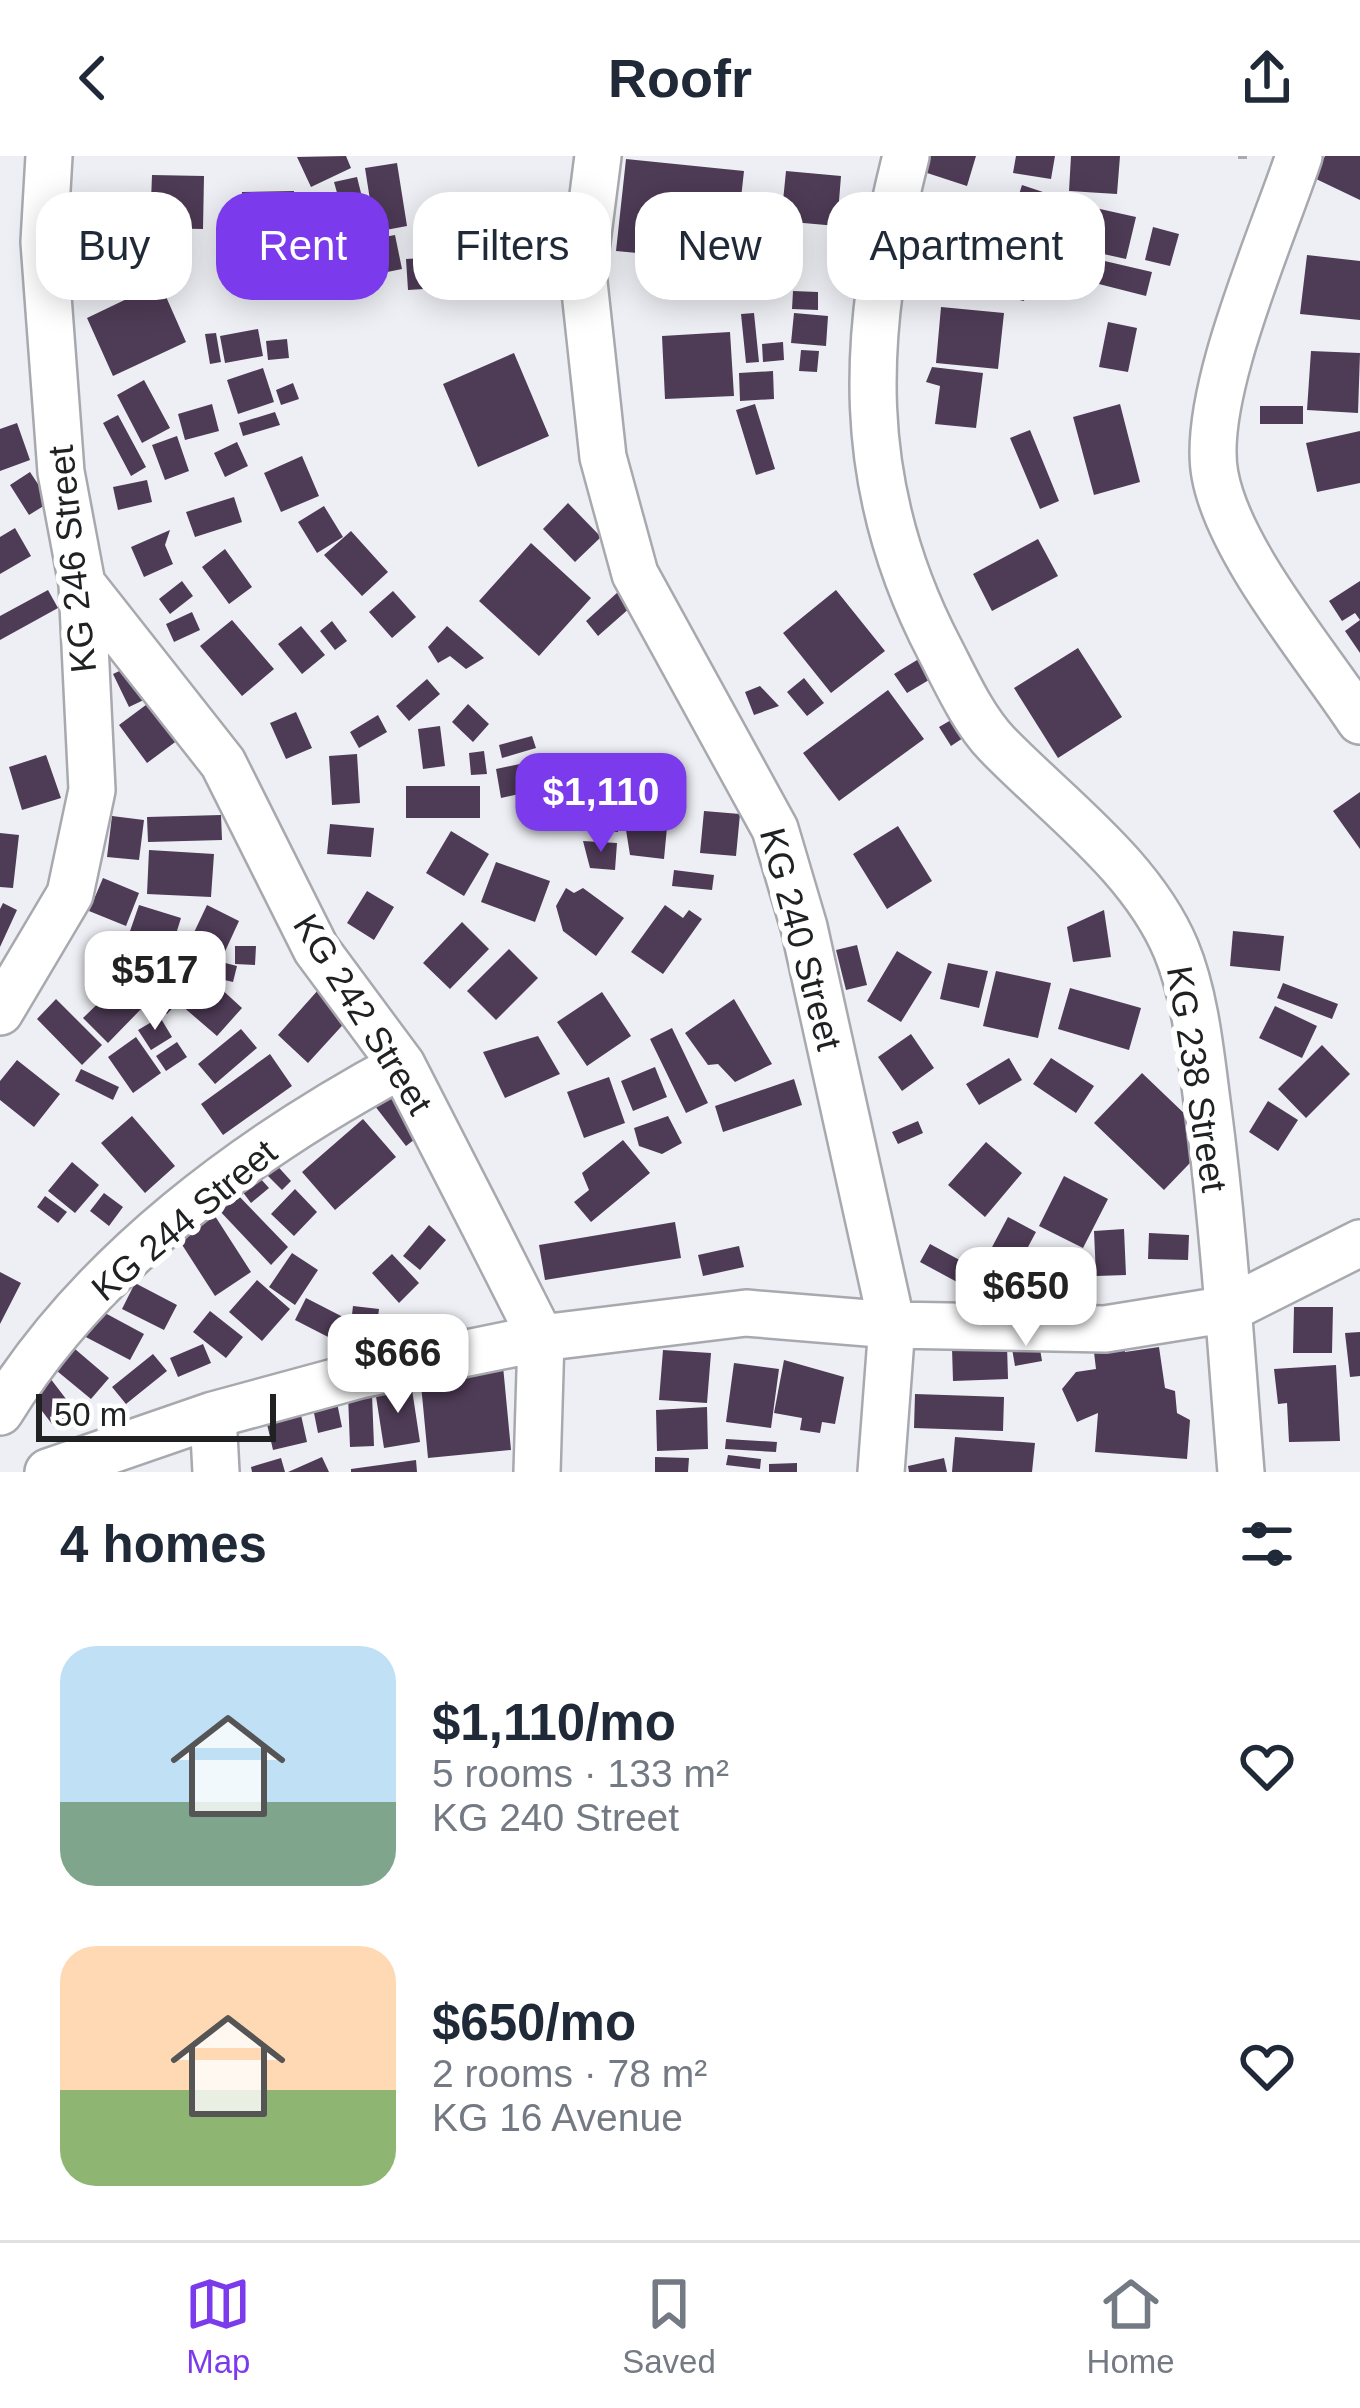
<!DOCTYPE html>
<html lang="en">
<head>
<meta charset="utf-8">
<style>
  :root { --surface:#fff; --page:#f6f6f7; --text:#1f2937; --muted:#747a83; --line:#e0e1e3; --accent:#7c3aed }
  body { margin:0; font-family:Helvetica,sans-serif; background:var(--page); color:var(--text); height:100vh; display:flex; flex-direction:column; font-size:45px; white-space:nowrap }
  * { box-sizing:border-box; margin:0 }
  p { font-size:39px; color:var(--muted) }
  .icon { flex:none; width:66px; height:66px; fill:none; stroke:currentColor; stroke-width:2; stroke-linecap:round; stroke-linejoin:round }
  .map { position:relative; height:1316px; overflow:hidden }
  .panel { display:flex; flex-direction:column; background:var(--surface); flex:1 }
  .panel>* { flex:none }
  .top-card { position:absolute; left:36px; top:36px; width:1290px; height:108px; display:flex; gap:24px }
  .scale { position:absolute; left:36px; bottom:30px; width:240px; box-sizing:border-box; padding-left:12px; border:6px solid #202122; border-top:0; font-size:33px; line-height:42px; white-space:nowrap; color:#202122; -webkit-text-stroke:9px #fff; paint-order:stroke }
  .price { position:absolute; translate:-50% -102px; padding:0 27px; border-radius:24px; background:#fff; color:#222; font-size:39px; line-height:78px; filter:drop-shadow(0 3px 6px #0008) }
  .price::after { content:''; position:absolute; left:50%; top:72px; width:36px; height:27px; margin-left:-18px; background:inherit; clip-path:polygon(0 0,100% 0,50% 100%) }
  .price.on { background:var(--accent); color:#fff }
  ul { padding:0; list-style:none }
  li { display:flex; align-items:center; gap:36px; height:300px; padding:0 60px }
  li span { display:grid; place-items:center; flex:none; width:336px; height:240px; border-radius:36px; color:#555 }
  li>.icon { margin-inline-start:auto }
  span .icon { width:144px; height:144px; fill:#fffc; stroke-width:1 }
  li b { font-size:51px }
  h2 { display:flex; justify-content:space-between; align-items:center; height:144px; padding:0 60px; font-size:51px }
  .tag { padding:0 42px; border-radius:36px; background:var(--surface); box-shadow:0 6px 30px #0003; font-size:42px; line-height:108px }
  .tag.on { background:var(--accent); color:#fff }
  header { display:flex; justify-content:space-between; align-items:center; height:156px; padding:0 60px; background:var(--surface); font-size:54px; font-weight:800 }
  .dock { display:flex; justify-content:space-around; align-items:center; height:168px; border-top:3px solid var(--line); background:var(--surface); font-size:33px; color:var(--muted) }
  .dock a { display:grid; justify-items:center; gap:6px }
  .dock .on { color:var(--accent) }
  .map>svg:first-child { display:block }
</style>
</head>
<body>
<header><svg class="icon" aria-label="back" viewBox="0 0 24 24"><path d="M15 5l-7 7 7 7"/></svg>Roofr<svg class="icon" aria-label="share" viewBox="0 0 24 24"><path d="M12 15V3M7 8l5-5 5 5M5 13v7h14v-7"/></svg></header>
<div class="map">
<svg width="1360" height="1316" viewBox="0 0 1360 1316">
  <rect width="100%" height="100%" fill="#eeeff4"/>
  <path fill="#4e3b56" d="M 346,0 L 351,12 L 311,31 L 297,1 Z
    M 922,0 L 976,0 L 967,30 L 918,14 Z
    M 1016,0 L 1055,0 L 1051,23 L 1013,17 Z
    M 1071,0 L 1120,0 L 1117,38 L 1069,35 Z
    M 1325,0 L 1360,0 L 1360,44 L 1314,22 Z
    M 626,3 L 744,15 L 734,106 L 616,95 Z
    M 397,7 L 407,70 L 375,76 L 365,12 Z
    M 786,15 L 841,20 L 837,70 L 781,65 Z
    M 152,19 L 204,20 L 203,73 L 150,72 Z
    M 357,21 L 366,57 L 344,62 L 334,26 Z
    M 1022,29 L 1058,41 L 1051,61 L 1016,48 Z
    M 294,35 L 294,73 L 243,74 L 242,36 Z
    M 329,38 L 332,59 L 309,62 L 306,41 Z
    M 1082,49 L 1136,61 L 1126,103 L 1072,91 Z
    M 966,52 L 1041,69 L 1024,145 L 949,129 Z
    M 1153,71 L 1179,78 L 1170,110 L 1145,104 Z
    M 395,79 L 402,113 L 338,126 L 331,91 Z
    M 1307,99 L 1360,105 L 1360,164 L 1300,158 Z
    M 422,102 L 424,133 L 408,134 L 406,103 Z
    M 1096,103 L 1152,116 L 1146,140 L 1091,126 Z
    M 160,127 L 186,186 L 113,220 L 87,162 Z
    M 793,135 L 818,136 L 818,154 L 792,153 Z
    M 941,151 L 1004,157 L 998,213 L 936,207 Z
    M 754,157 L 759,206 L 746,207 L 741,158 Z
    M 794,157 L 828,160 L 826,190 L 791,187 Z
    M 1108,166 L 1137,172 L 1128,216 L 1099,211 Z
    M 258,173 L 263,200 L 225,207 L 220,180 Z
    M 730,176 L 734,240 L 665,243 L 662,180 Z
    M 216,177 L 221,206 L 210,208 L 205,178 Z
    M 287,183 L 289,202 L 268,204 L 266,185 Z
    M 783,186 L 784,204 L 763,206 L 762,188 Z
    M 801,194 L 819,195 L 817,216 L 799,215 Z
    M 1311,195 L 1360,197 L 1358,257 L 1307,254 Z
    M 514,197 L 549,280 L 478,311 L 443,228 Z
    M 932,211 L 983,217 L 976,272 L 935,268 L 940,230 L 926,226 Z
    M 263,212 L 274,246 L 238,258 L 227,224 Z
    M 773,215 L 774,243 L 740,245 L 739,217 Z
    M 144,224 L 170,272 L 142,287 L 117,239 Z
    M 293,227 L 299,243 L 281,249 L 276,234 Z
    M 212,248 L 219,275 L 185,284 L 178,258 Z
    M 755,248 L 775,313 L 756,319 L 736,254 Z
    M 1120,248 L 1140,326 L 1094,339 L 1073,261 Z
    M 1260,250 L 1303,250 L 1303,268 L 1260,268 Z
    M 275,256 L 280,269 L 243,280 L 239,267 Z
    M 118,259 L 146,311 L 131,320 L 103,267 Z
    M 17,267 L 30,304 L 0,315 L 0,273 Z
    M 1030,274 L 1059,345 L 1040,353 L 1010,282 Z
    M 1360,275 L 1360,327 L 1317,336 L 1306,287 Z
    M 177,280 L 189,315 L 165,324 L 152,289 Z
    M 237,286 L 248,310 L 225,321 L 214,297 Z
    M 302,300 L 319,340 L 281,356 L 264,317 Z
    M 30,316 L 50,346 L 29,359 L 10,329 Z
    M 147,324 L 152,346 L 118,354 L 113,331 Z
    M 234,341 L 242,366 L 195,381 L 186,356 Z
    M 568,347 L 601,381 L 575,406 L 543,373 Z
    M 324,350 L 343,381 L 317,397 L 298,366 Z
    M 15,372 L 31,400 L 0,418 L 0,381 Z
    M 170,374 L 165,389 L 173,408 L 144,421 L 131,391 Z
    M 351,375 L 388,416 L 362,440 L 324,399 Z
    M 1038,383 L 1058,420 L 992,455 L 973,418 Z
    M 531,387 L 591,442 L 539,500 L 479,445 Z
    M 225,393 L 252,431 L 229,448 L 202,411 Z
    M 182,425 L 193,440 L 170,458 L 159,443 Z
    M 1360,425 L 1360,497 L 1345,475 L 1360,464 L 1355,457 L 1342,465 L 1329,445 Z
    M 48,434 L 58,452 L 0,484 L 0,460 Z
    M 836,434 L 885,495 L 831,537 L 783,477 Z
    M 393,435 L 416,461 L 392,482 L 369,456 Z
    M 618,436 L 631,451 L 598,480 L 586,465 Z
    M 192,456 L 200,474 L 174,486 L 166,468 Z
    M 232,464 L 274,513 L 242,540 L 200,490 Z
    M 332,465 L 347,485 L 335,494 L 320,475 Z
    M 301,470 L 325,499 L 302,518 L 278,488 Z
    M 447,470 L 484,502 L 466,513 L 450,500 L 438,507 L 428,491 Z
    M 1078,492 L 1122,561 L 1058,602 L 1014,532 Z
    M 922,501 L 934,521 L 907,537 L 894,518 Z
    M 134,508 L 150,541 L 129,551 L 113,518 Z
    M 804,522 L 824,547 L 807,560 L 787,536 Z
    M 427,523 L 440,538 L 409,565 L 396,550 Z
    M 760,530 L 779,550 L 754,559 L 745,536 Z
    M 888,534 L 924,583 L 839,645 L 803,597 Z
    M 162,537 L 190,575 L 147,607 L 119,569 Z
    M 468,548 L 489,568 L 473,586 L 452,566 Z
    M 296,556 L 312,592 L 286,603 L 270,567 Z
    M 378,559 L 387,576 L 359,592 L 350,576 Z
    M 958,560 L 969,578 L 951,590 L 939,571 Z
    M 440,570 L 445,610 L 423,613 L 418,573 Z
    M 532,580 L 536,592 L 502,602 L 499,589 Z
    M 484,595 L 487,618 L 471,619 L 469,597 Z
    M 357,598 L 360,647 L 332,649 L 329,600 Z
    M 46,599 L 61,642 L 22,654 L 9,611 Z
    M 539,604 L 545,632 L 501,642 L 496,613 Z
    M 406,630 L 480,630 L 480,662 L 406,662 Z
    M 1360,636 L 1360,693 L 1333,655 Z
    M 704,655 L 740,658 L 736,700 L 700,697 Z
    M 591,658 L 619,661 L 618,676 L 590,673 Z
    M 221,659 L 222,684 L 148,686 L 147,661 Z
    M 112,660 L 144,664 L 139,704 L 107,701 Z
    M 330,668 L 374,672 L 371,701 L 327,698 Z
    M 647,669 L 667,671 L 664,703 L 630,699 L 626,674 Z
    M 898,670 L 932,725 L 887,753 L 853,698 Z
    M 451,675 L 489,698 L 464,740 L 426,717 Z
    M 0,677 L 19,679 L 13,732 L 0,731 Z
    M 583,685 L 617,687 L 615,714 L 590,712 Z
    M 149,694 L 214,698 L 211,741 L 147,738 Z
    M 496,706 L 550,725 L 535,766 L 481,746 Z
    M 674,714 L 714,719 L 712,734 L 672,730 Z
    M 103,722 L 139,737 L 126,770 L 89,755 Z
    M 566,732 L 574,737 L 583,732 L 624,762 L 596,800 L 563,775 L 556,750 Z
    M 367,735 L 394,751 L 374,784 L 347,767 Z
    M 3,747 L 17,754 L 0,791 L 0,753 Z
    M 139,749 L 181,762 L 171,794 L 128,781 Z
    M 207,749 L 239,765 L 222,802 L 189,787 Z
    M 665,749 L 683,762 L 689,754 L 702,763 L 663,818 L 631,796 Z
    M 1104,754 L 1111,801 L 1073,806 L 1067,771 Z
    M 462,766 L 489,793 L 450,833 L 423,807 Z
    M 1233,775 L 1284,780 L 1280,815 L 1230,810 Z
    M 857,789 L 867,829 L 846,834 L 836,794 Z
    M 235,790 L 256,790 L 255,809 L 235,808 Z
    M 509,793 L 538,822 L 496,864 L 467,835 Z
    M 897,795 L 932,816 L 901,866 L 867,845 Z
    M 202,801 L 237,810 L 233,826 L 199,818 Z
    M 948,807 L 988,815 L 979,852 L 940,843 Z
    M 182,813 L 196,827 L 167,858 L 152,844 Z
    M 996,815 L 1051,827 L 1038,882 L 983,870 Z
    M 207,820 L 242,852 L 217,880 L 181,849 Z
    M 1283,827 L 1338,848 L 1332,863 L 1277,842 Z
    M 117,829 L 141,853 L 108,887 L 83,862 Z
    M 1070,832 L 1141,852 L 1129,894 L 1058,873 Z
    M 319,833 L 350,861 L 308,907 L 278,879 Z
    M 602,836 L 631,880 L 587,910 L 557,866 Z
    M 56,843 L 102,889 L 82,909 L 37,863 Z
    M 734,843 L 772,908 L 735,926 L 718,908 L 708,909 L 685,877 Z
    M 1275,850 L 1317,870 L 1302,902 L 1259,882 Z
    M 160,861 L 172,881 L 151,894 L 138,874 Z
    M 672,872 L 708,947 L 686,957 L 650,883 Z
    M 241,873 L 257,892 L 215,928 L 198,908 Z
    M 911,878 L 934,912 L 902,935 L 878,901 Z
    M 538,880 L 560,918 L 505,942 L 483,896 Z
    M 136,881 L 161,917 L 133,937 L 108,901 Z
    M 177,886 L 187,901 L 166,915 L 156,900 Z
    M 1322,889 L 1350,918 L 1306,962 L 1278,933 Z
    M 270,898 L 292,930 L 223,979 L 201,948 Z
    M 1009,902 L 1022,924 L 979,949 L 966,928 Z
    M 1051,902 L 1094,930 L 1076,957 L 1033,928 Z
    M 17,904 L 60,938 L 34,971 L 0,944 L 0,925 Z
    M 655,911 L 667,941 L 633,955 L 621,925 Z
    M 81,913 L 119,931 L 113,944 L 75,925 Z
    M 1142,917 L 1212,984 L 1164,1034 L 1094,967 Z
    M 609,921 L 625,967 L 584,982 L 567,936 Z
    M 794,923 L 802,949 L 723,976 L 715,950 Z
    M 385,934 L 419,980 L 406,990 L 371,945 Z
    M 1268,945 L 1298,964 L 1278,995 L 1249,976 Z
    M 132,960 L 175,1010 L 145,1037 L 101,987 Z
    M 668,960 L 682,987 L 662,998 L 639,990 L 634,972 Z
    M 363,963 L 396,1001 L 335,1054 L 302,1016 Z
    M 918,965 L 923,977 L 898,988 L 892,976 Z
    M 623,984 L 650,1017 L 591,1066 L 574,1046 L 589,1034 L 582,1017 Z
    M 986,986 L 1022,1017 L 985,1061 L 948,1029 Z
    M 273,1005 L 291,1025 L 282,1034 L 263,1015 Z
    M 72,1006 L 99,1029 L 75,1057 L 48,1035 Z
    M 1064,1020 L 1108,1043 L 1083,1092 L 1039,1070 Z
    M 259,1021 L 269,1032 L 251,1047 L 242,1035 Z
    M 295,1033 L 317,1056 L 294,1080 L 271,1058 Z
    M 234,1035 L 288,1091 L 271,1109 L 217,1052 Z
    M 104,1037 L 123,1051 L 109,1070 L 90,1055 Z
    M 45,1040 L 67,1056 L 58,1067 L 37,1051 Z
    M 215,1060 L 251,1116 L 215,1140 L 179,1084 Z
    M 1008,1061 L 1036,1076 L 1011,1123 L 983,1108 Z
    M 675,1066 L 681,1102 L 545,1124 L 539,1089 Z
    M 429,1069 L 446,1084 L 420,1114 L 403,1100 Z
    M 1124,1073 L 1126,1119 L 1096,1120 L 1094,1075 Z
    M 1149,1077 L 1189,1079 L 1188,1104 L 1148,1103 Z
    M 930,1088 L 967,1108 L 957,1126 L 920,1106 Z
    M 739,1090 L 744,1111 L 703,1120 L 698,1099 Z
    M 292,1097 L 318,1114 L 295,1149 L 269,1131 Z
    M 392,1098 L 419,1127 L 399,1147 L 372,1117 Z
    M 0,1116 L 21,1127 L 0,1168 Z
    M 257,1124 L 290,1153 L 262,1185 L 229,1156 Z
    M 135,1127 L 177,1149 L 164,1174 L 122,1153 Z
    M 306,1142 L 343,1161 L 332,1183 L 295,1164 Z
    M 92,1150 L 144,1178 L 130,1204 L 78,1177 Z
    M 353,1150 L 379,1153 L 377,1169 L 351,1167 Z
    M 1294,1151 L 1333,1151 L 1332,1197 L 1293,1197 Z
    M 210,1155 L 243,1181 L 226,1202 L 193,1176 Z
    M 1037,1175 L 1042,1205 L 1015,1210 L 1010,1181 Z
    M 1360,1176 L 1360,1220 L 1350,1221 L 1345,1177 Z
    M 1124,1185 L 1125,1196 L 1159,1191 L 1165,1232 L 1175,1235 L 1177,1257 L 1190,1264 L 1187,1303 L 1095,1296 L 1098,1257 L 1077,1266 L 1062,1233 L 1076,1216 L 1096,1213 L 1093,1188 Z
    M 203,1188 L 211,1207 L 178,1221 L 170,1202 Z
    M 1007,1189 L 1008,1223 L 953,1225 L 952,1192 Z
    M 75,1193 L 109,1222 L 91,1243 L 57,1215 Z
    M 663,1194 L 711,1197 L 707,1247 L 659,1244 Z
    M 153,1198 L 167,1215 L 126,1248 L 112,1231 Z
    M 784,1204 L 844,1221 L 835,1268 L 822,1266 L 820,1277 L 800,1274 L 802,1262 L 774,1257 Z
    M 734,1207 L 779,1213 L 771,1272 L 726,1266 Z
    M 1336,1209 L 1340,1285 L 1289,1286 L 1287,1247 L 1278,1248 L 1274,1213 Z
    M 503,1210 L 511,1294 L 428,1302 L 420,1218 Z
    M 50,1222 L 76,1256 L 55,1272 L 29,1238 Z
    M 411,1227 L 420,1286 L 384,1292 L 375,1234 Z
    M 372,1238 L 374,1290 L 350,1291 L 348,1239 Z
    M 915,1238 L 1004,1241 L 1003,1275 L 914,1272 Z
    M 336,1242 L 342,1271 L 318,1277 L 312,1247 Z
    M 707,1251 L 708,1293 L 657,1295 L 656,1254 Z
    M 301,1259 L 307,1286 L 273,1294 L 267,1268 Z
    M 955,1281 L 1035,1287 L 1032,1316 L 952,1316 Z
    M 726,1283 L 777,1286 L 776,1296 L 725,1293 Z
    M 728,1299 L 761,1303 L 760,1313 L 726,1309 Z
    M 322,1301 L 329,1316 L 288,1316 Z
    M 655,1301 L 689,1302 L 688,1316 L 655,1316 Z
    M 281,1302 L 285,1316 L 252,1316 L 251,1311 Z
    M 944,1302 L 947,1316 L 909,1316 L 908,1310 Z
    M 416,1304 L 417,1316 L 351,1316 L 351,1313 Z
    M 797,1307 L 797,1316 L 769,1316 L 769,1308 Z"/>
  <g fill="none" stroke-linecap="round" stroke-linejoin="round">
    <defs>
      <path id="minor" d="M 598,0 L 583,117 L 603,301 L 635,418 L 775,673 L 804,771 L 892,1169 L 881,1316
        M 906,0 C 861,178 853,328 940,494 C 956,525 973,563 997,588 C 1057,650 1141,710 1176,793 C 1196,841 1201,901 1208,953 C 1224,1074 1231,1195 1241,1316
        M 1299,0 C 1273,79 1200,241 1215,319 C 1229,396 1316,498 1360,565
        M 82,428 L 223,607 L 316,793 L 402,909 L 487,1075 L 541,1182 L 537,1316
        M 0,856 L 70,738 L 92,634 L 82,428 L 61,316 L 44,86 L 49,0
        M 0,1256 C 92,1106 249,991 402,909
        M 213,1259 L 216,1316
        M 48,1316 L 213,1259 L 360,1219 L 541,1182 L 746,1157 L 892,1169 L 1105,1173 L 1229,1153 L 1360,1087"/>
    </defs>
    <use href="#minor" stroke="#a8a9ae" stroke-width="50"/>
    <path stroke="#aaabae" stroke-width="6" stroke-dasharray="9 6" stroke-linecap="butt" d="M 1238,0 L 1248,0"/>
    <use href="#minor" stroke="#fff" stroke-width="45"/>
  </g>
  <g text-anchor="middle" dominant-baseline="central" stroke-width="12" stroke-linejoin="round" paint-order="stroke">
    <g font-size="36" fill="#202122" stroke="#fff">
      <text transform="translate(72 403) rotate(-96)">KG 246 Street</text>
      <text transform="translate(801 783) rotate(75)">KG 240 Street</text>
      <text transform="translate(363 858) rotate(58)">KG 242 Street</text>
      <text transform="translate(1197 923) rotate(81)">KG 238 Street</text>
      <text transform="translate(184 1064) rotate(-40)">KG 244 Street</text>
    </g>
  </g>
</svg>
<div class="scale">50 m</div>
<b class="price on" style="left:601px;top:699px">$1,110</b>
<b class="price" style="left:155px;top:877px">$517</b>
<b class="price" style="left:1026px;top:1193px">$650</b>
<b class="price" style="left:398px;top:1260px">$666</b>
<div class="top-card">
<a class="tag">Buy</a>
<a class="tag on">Rent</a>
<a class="tag">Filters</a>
<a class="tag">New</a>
<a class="tag">Apartment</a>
</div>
</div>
<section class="panel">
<h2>4 homes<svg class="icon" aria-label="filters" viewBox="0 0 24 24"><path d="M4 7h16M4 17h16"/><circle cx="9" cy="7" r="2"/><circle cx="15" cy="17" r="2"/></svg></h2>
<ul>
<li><span style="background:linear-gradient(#bfe0f5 65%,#7fa58c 0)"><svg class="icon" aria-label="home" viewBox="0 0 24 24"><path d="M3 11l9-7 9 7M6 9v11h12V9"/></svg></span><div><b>$1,110/mo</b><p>5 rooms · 133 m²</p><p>KG 240 Street</p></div><svg class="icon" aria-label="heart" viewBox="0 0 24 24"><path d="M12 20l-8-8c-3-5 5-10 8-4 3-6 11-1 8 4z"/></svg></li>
<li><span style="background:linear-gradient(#ffd9b3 60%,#8fb573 0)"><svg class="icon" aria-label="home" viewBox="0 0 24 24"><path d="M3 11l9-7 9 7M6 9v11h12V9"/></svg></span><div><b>$650/mo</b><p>2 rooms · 78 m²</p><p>KG 16 Avenue</p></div><svg class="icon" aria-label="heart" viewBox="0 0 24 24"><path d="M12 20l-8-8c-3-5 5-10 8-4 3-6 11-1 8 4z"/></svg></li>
</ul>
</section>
<nav class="dock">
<a class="on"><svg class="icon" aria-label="map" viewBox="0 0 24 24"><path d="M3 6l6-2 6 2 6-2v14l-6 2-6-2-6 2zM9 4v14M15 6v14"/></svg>Map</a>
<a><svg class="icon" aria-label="saved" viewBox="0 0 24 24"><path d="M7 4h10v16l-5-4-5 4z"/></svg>Saved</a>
<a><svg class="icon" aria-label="home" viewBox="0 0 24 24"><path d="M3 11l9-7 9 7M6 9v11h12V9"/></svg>Home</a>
</nav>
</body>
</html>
